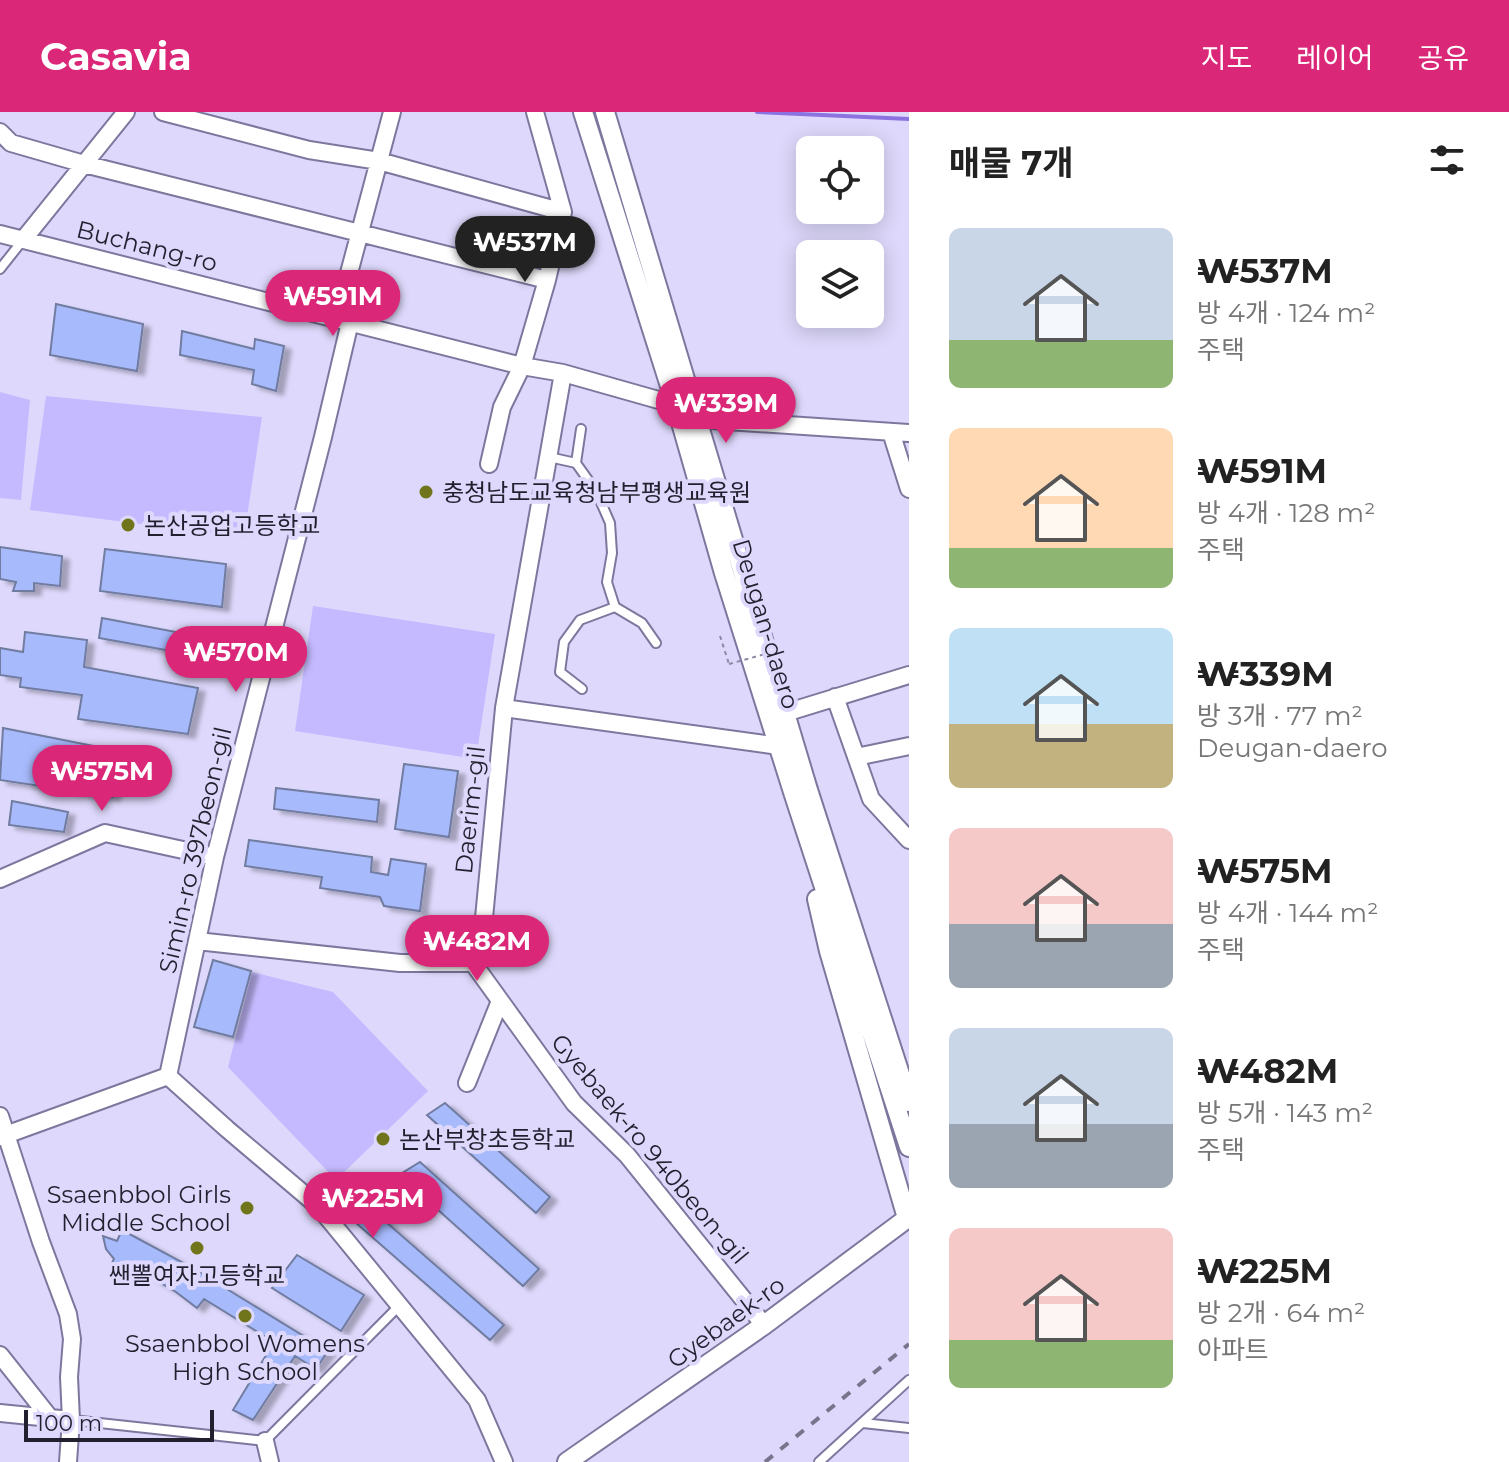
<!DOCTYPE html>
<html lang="ko">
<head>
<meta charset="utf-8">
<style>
  :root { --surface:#fff; --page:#f6f6f6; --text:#222; --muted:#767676; --accent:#db2777 }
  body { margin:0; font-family:Montserrat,"Noto Sans KR",sans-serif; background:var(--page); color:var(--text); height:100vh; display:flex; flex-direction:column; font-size:30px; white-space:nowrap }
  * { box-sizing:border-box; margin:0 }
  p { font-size:26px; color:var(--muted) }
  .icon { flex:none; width:44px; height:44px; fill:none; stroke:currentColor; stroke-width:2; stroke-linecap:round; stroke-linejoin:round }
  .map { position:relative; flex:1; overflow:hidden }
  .panel { display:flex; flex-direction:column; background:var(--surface); width:600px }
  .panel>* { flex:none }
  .controls { position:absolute; left:796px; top:24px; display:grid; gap:16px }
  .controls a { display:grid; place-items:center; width:88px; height:88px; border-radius:12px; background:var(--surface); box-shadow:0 4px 20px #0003; font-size:40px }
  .scale { position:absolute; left:24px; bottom:20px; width:190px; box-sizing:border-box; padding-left:8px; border:4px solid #221f2f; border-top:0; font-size:22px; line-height:28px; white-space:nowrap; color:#221f2f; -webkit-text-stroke:6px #ded9fc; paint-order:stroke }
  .price { position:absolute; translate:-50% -68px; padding:0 18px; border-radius:28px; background:var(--accent); color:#fff; font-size:26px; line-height:52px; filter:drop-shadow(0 2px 4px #0008) }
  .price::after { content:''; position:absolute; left:50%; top:48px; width:24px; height:18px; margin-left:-12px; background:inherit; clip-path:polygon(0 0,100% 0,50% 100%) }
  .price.current { background:#222; color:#fff }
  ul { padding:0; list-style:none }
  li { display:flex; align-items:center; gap:24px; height:200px; padding:0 40px }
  li span { display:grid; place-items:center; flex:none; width:224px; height:160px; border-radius:12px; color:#555 }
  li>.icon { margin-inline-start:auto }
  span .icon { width:96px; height:96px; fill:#fffc; stroke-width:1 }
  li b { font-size:34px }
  h2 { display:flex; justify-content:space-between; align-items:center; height:96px; padding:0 40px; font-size:34px }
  header { display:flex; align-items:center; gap:48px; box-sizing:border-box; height:112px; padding:0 40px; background:var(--accent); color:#fff }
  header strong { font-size:38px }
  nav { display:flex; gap:44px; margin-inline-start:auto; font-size:28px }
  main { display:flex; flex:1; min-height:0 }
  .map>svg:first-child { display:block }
</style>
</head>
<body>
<header>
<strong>Casavia</strong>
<nav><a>지도</a><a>레이어</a><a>공유</a></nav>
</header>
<main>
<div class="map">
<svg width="909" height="1350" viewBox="0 0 909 1350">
  <defs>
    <filter id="shadow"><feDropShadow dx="7" dy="4" stdDeviation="2" flood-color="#0004"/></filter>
  </defs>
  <rect width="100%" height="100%" fill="#ded9fc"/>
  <path fill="#c5baff" d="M 0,280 L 30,288 L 21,388 L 0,386 Z
    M 46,284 L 262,305 L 244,425 L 30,398 Z
    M 313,494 L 495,522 L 476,647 L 295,619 Z
    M 252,860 L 333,880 L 428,979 L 336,1068 L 228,955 Z"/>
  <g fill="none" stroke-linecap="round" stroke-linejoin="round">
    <path stroke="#8b72e0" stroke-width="4" d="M 757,0 L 909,7"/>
  </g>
  <path fill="#a7bafc" stroke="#707ba0" stroke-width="2" filter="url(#shadow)" d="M 56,192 L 143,212 L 137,259 L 50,243 Z
    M 182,219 L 254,237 L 255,227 L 284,234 L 276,279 L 252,272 L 254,258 L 180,243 Z
    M 0,435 L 62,444 L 60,474 L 34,471 L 34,479 L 13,479 L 16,470 L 0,467 Z
    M 105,437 L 226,452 L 222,495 L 100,479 Z
    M 102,506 L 218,528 L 216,547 L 99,526 Z
    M 25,520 L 87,528 L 84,555 L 198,576 L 188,622 L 78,607 L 82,583 L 20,575 L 21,566 L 0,563 L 0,536 L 23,540 Z
    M 3,616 L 124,640 L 113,685 L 0,668 Z
    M 404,652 L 458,659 L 449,725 L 395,717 Z
    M 276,676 L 379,688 L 377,710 L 274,697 Z
    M 12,689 L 68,700 L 64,720 L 9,713 Z
    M 249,728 L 372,745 L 371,760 L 388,763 L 391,747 L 426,752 L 420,799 L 384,794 L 380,785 L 320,776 L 322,765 L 245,754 Z
    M 213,848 L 251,859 L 233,925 L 194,915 Z
    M 445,991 L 550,1085 L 536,1101 L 427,1003 Z
    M 420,1050 L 539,1157 L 523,1174 L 399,1063 Z
    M 362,1089 L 504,1213 L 490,1228 L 348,1104 Z
    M 122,1118 L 191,1155 L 328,1239 L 316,1257 L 295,1244 L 253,1308 L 233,1298 L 274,1230 L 204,1187 L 197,1196 L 176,1180 L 125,1150 L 120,1156 L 116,1154 L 112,1151 L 114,1147 L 106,1137 L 103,1124 L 117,1129 Z
    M 297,1143 L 364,1183 L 341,1219 L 272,1176 Z"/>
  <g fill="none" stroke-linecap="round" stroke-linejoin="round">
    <defs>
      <path id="service" d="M 0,157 L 23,128
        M 549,345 L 576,351 L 596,379 L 610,411 L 612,441 L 607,470 L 615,495 L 580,508 L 564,530 L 560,560 L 582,577
        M 576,351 L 581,317
        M 615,495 L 642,511 L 656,531
        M 72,1308 L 265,1329 L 400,1193
        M 863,1311 L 909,1316
        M 819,1350 L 909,1268"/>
      <path id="minor" d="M 163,0 L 309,38 L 379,49 L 563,100
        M 0,20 L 11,31 L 84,52 L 547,168
        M 0,122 L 522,254 L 563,261 L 676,293 L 696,307 L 909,321
        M 23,128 L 126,0
        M 337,206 L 392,0
        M 891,320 L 909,377
        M 489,352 L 502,295 L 522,254 L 547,168 L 563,100 L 535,0
        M 835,585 L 871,687 L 909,728
        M 504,596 L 779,634
        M 785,601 L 909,563
        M 856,645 L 909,634
        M 0,767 L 105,721 L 215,745
        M 197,829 L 400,851 L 473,851 L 482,827 L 504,596 L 563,261
        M 473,851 L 574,991 L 627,1043 L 764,1213
        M 168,964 L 215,745 L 323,325 L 350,210
        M 168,964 L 227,1017 L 318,1094 L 477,1288 L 504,1350
        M 467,971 L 500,889
        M 0,1004 L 41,1130 L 68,1202 L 72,1227 L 69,1265 L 71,1308 L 68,1350
        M 0,1025 L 168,964
        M 0,1243 L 50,1306 L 71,1308
        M 0,1301 L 50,1306
        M 265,1329 L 270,1350"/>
      <path id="tertiary" d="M 583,0 L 676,293 L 724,461 L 794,683 L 909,1035
        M 605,0 L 808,678 L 909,990
        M 817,787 L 829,839 L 907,1106
        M 567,1350 L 764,1213 L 909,1105"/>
    </defs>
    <use href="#service" stroke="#7d779e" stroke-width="12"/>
    <use href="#minor" stroke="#7d779e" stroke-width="20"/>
    <use href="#tertiary" stroke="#7d779e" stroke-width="22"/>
    <path stroke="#8d89a4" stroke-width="2" stroke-dasharray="4 4" stroke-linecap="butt" d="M 720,524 L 729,552"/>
    <use href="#service" stroke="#fff" stroke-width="8"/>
    <use href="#minor" stroke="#fff" stroke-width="16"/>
    <use href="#tertiary" stroke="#fff" stroke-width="18"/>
    <path stroke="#78748c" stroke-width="4" stroke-dasharray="10 10" stroke-linecap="butt" d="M 765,1350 L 909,1232"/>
    <path stroke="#8d89a4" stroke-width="2" stroke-dasharray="4 4" stroke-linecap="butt" d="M 729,552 L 776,539"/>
  </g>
  <g fill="#70741a" stroke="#ded9fc" stroke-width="3">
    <circle cx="426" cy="380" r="8"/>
    <circle cx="128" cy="413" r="8"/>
    <circle cx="383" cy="1027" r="8"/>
    <circle cx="247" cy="1096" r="8"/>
    <circle cx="197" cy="1136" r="8"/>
    <circle cx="245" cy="1204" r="8"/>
  </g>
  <g text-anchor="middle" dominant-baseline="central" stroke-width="8" stroke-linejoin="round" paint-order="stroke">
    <g font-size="24" fill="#221f2f" stroke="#ded9fc">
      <text transform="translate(147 134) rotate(14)">Buchang-ro</text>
      <text transform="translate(766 512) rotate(73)">Deugan-daero</text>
      <text transform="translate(470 698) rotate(-84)">Daerim-gil</text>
      <text transform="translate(195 738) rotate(-77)">Simin-ro 397beon-gil</text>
      <text transform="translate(650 1037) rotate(50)">Gyebaek-ro 940beon-gil</text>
      <text transform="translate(726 1210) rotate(-36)">Gyebaek-ro</text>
    </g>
    <g font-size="24" fill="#221f2f" stroke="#ded9fc" text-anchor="start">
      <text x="442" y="380">충청남도교육청남부평생교육원</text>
      <text x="144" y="413">논산공업고등학교</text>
      <text x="399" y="1027">논산부창초등학교</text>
      <text x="231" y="1082" text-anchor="end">Ssaenbbol Girls<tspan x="231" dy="28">Middle School</tspan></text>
      <text x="197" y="1163" text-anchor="middle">쌘뽈여자고등학교</text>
      <text x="245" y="1231" text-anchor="middle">Ssaenbbol Womens<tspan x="245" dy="28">High School</tspan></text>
    </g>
  </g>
</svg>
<div class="controls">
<a><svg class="icon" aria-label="locate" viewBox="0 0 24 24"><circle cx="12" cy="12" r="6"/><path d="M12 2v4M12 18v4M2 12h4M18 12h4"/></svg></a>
<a><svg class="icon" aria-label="layers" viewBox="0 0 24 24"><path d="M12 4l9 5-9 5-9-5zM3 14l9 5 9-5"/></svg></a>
</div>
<div class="scale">100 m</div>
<b class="price current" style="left:525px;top:172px">₩537M</b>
<b class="price" style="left:333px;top:226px">₩591M</b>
<b class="price" style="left:726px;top:333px">₩339M</b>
<b class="price" style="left:236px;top:582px">₩570M</b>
<b class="price" style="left:102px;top:701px">₩575M</b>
<b class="price" style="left:477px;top:871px">₩482M</b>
<b class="price" style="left:373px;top:1128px">₩225M</b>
</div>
<section class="panel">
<h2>매물 7개<svg class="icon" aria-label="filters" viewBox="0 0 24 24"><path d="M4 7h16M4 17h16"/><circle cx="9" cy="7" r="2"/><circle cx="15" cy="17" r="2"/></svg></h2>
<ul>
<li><span style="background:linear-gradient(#c9d6e8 70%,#8fb573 0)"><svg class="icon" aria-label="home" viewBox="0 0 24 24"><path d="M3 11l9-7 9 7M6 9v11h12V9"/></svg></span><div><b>₩537M</b><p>방 4개 · 124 m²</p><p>주택</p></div></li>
<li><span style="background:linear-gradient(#ffd9b3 75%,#8fb573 0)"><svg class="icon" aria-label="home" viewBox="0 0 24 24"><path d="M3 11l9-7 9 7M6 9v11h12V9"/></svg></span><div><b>₩591M</b><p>방 4개 · 128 m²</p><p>주택</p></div></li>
<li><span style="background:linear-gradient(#bfe0f5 60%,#c2b280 0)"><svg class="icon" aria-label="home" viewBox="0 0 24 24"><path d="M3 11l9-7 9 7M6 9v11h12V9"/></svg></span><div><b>₩339M</b><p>방 3개 · 77 m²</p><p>Deugan-daero</p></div></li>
<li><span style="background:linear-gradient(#f6c9c9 60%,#9aa5b1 0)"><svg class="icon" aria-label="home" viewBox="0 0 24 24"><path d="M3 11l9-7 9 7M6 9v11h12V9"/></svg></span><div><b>₩575M</b><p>방 4개 · 144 m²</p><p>주택</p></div></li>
<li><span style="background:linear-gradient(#c9d6e8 60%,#9aa5b1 0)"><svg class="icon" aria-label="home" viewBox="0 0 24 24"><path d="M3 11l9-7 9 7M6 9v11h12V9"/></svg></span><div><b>₩482M</b><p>방 5개 · 143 m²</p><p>주택</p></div></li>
<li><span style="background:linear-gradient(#f6c9c9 70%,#8fb573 0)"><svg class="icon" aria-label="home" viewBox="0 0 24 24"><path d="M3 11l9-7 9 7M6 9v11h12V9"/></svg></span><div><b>₩225M</b><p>방 2개 · 64 m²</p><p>아파트</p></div></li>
</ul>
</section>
</main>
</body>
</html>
